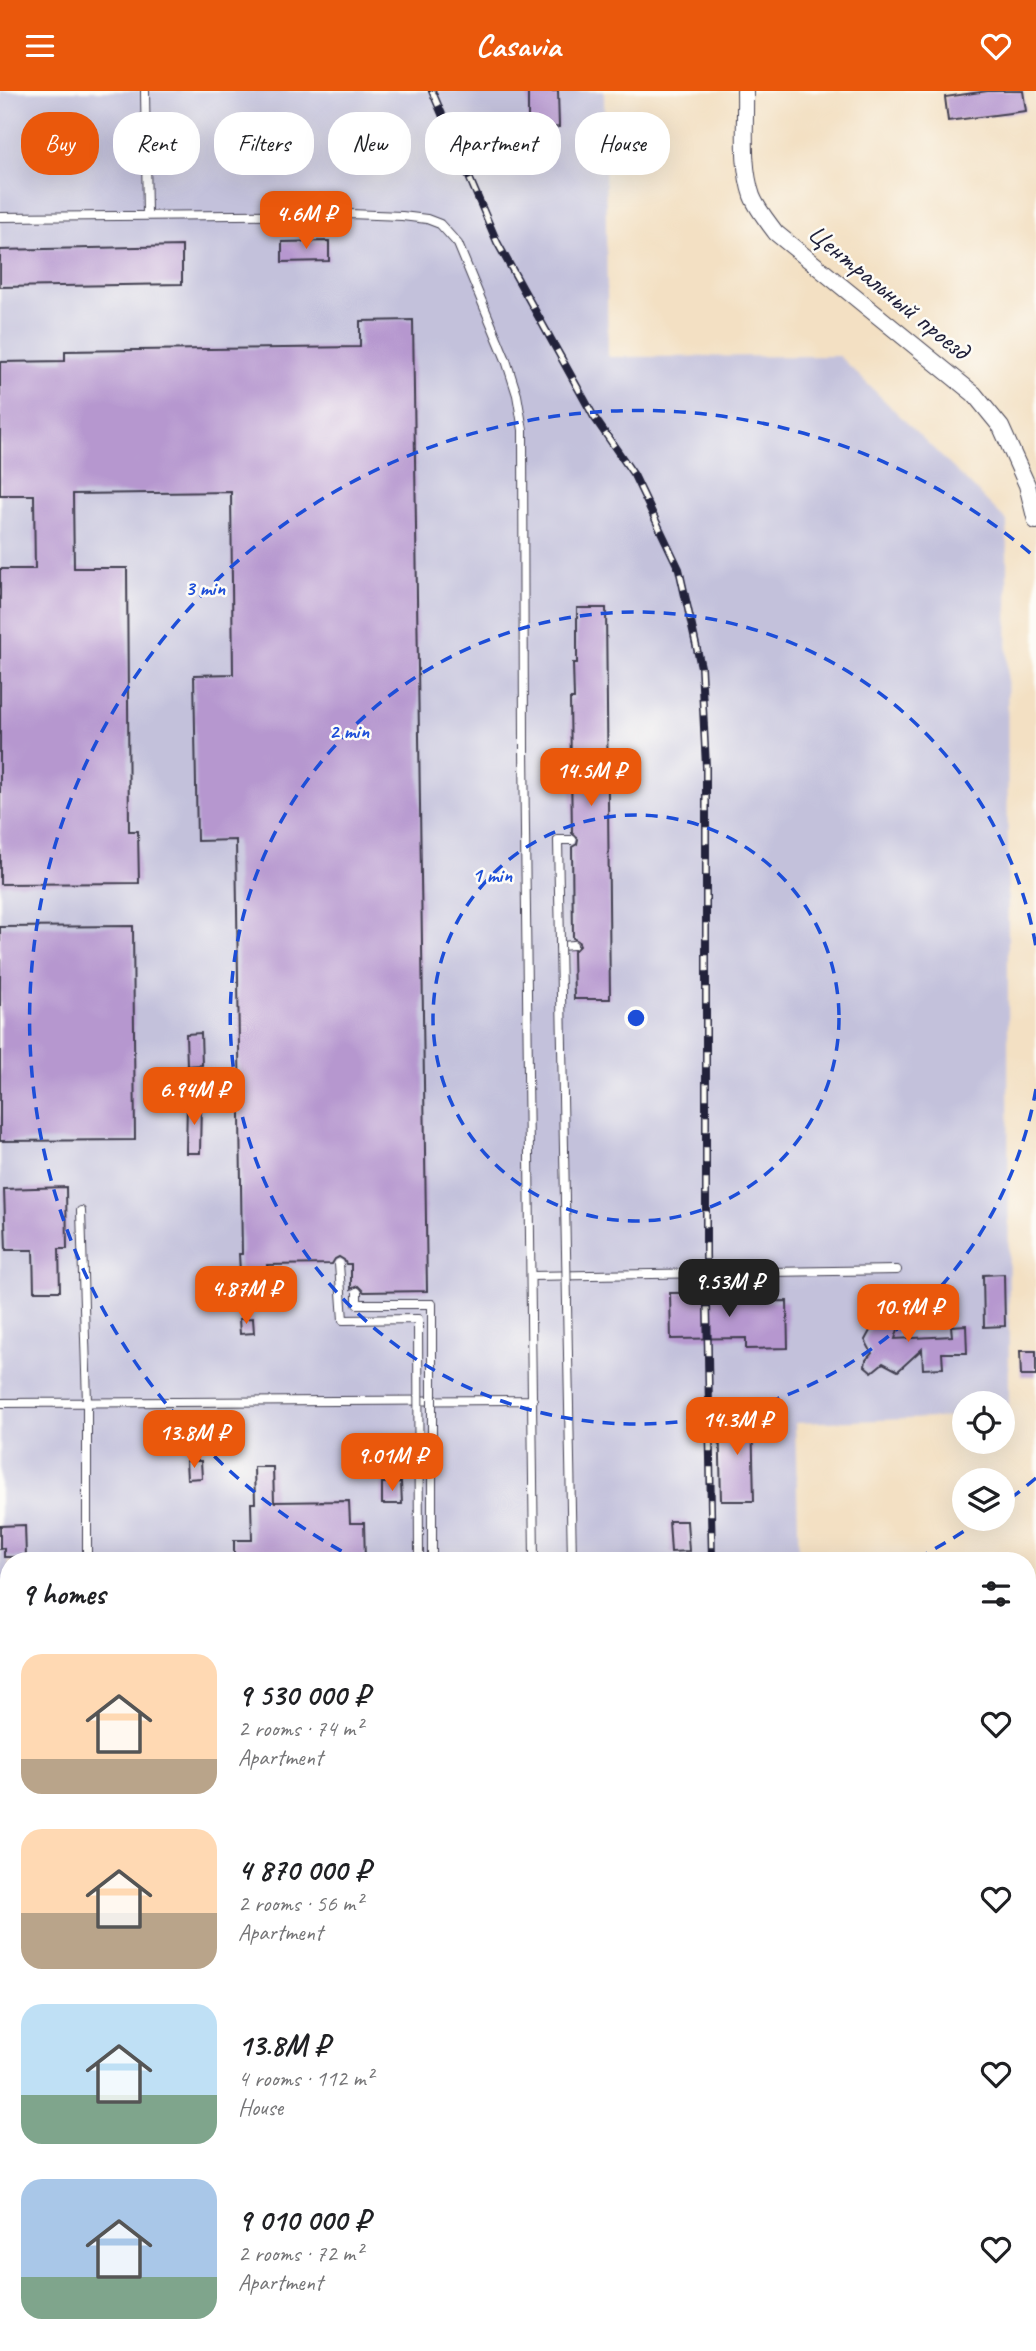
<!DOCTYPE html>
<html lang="en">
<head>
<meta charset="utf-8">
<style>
  :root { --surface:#fff; --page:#f2f2f2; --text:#202124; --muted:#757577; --accent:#ea580c }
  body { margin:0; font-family:Caveat,sans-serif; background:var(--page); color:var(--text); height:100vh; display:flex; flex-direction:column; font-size:26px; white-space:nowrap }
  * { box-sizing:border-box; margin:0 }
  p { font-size:23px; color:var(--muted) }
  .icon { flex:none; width:38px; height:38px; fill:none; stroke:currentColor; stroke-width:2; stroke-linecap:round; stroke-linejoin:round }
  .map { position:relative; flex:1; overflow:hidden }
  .drawer { position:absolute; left:0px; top:1461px; width:1036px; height:800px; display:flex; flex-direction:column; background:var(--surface); border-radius:28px 28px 0 0; box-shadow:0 7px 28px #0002 }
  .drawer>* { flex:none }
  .banner { position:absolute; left:21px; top:21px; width:994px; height:63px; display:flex; gap:14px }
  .tools { position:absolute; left:952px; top:1300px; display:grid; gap:14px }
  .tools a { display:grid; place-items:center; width:63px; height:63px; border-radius:50%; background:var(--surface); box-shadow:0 7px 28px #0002; font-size:35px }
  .price { position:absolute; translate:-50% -60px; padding:0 16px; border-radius:14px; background:var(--accent); color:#fff; font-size:23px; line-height:46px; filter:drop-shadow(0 2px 4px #0008) }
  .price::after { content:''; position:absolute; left:50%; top:42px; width:21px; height:16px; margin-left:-10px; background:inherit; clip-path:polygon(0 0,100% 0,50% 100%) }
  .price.current { background:#222; color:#fff }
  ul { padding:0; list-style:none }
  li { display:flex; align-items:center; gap:21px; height:175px; padding:0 21px }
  li span { display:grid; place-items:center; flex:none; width:196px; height:140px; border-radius:21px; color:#555 }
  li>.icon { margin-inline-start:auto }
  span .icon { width:84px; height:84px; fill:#fffc; stroke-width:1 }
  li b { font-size:30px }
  h2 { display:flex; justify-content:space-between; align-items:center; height:84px; padding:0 21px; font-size:30px }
  .chip { padding:0 24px; border-radius:28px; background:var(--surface); box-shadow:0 7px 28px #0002; font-size:24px; line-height:63px }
  .chip.current { background:var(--accent); color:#fff }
  header { display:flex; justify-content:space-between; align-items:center; height:91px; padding:0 21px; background:var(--accent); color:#fff; font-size:32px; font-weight:700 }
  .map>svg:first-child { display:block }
</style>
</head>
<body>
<header><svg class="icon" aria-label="menu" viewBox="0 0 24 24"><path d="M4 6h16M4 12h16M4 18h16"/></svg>Casavia<svg class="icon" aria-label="heart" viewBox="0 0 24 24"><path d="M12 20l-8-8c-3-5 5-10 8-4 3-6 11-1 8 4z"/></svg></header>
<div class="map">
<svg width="1036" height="2260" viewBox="0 0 1036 2260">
  <rect width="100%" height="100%" fill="#fdfcf7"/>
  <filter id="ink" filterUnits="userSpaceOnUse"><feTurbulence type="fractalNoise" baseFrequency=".0143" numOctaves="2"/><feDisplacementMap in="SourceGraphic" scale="14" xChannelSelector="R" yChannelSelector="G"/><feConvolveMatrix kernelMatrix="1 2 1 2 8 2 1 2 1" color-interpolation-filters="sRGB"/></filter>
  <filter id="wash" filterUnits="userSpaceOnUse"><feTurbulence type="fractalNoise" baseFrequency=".00686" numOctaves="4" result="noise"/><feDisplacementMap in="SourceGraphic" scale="28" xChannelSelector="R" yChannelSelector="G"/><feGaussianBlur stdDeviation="1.57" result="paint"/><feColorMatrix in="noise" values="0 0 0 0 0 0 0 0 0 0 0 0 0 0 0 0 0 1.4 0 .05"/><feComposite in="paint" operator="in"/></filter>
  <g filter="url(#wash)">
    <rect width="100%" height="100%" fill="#f3e0c3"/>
    <path fill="#c3c1db" d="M 0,0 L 604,0 L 608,266 L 839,265 L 1007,430 L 1009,1324 L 1003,1324 L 1003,1312 L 964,1312 L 964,1326 L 795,1332 L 799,1470 L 9,1470 L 9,2252 L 824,2252 L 824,2260 L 0,2260 Z"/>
    <g id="blocks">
      <path fill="#b697cf" d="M 528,0 L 558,0 L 559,36 L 528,37 Z
        M 988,0 L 1023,0 L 1026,20 L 948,30 L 945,6 Z
        M 329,150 L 329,170 L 282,171 L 282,151 Z
        M 182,155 L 182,193 L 0,196 L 0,159 Z
        M 413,229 L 427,1200 L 364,1201 L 358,1195 L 351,1198 L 351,1173 L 346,1173 L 344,1169 L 339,1166 L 335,1168 L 332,1173 L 267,1174 L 268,1197 L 252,1197 L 252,1180 L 240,1181 L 239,1163 L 242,1163 L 236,749 L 197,750 L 194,584 L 233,583 L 231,401 L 73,403 L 74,477 L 127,477 L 129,740 L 138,740 L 139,792 L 0,793 L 0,478 L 35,478 L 34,404 L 0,404 L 0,271 L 65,270 L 65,260 L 360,256 L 360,230 Z
        M 577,517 L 606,517 L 610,908 L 574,908 L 573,861 L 580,854 L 578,850 L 573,847 L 572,756 L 577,753 L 578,748 L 572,742 L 570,608 L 574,608 L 573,572 L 577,572 Z
        M 133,835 L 135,1049 L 0,1050 L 0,836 Z
        M 201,942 L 202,974 L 187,975 L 186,943 Z
        M 187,1011 L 201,1011 L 200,1062 L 186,1062 Z
        M 66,1096 L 67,1158 L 59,1158 L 60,1200 L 34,1200 L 33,1159 L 6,1159 L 4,1098 Z
        M 1004,1183 L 1005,1235 L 984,1236 L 983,1184 Z
        M 745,1201 L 746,1211 L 787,1210 L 788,1257 L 746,1258 L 746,1247 L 671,1248 L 670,1202 Z
        M 867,1216 L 885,1226 L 894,1219 L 901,1221 L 902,1226 L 895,1248 L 952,1245 L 951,1235 L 966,1234 L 967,1262 L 942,1262 L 943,1277 L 923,1278 L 922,1258 L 898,1280 L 883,1272 L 872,1281 L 865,1275 L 866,1269 L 872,1262 L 865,1249 L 871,1238 L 865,1227 Z
        M 253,1227 L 254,1242 L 240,1243 L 239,1228 Z
        M 1020,1260 L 1036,1260 L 1036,1285 L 1021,1285 Z
        M 752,1322 L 754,1410 L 721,1410 L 719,1323 Z
        M 186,1370 L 201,1370 L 202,1387 L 187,1388 Z
        M 254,1376 L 273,1376 L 274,1411 L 349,1410 L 350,1432 L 364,1432 L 365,1470 L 234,1470 L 234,1449 L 252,1449 L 251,1412 L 255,1412 Z
        M 401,1391 L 402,1413 L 382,1413 L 382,1392 Z
        M 669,1430 L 687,1430 L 689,1460 L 671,1461 Z
        M 25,1434 L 26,1466 L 4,1466 L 4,1457 L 0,1458 L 0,1435 Z"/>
    </g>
  </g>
  <g filter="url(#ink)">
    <use href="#blocks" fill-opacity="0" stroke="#413e4f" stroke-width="2"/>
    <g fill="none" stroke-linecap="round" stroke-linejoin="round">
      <defs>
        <path id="service" d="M 145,0 L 147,124
          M 0,126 L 349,123 L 402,125 L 427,128 L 440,133 L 458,153 L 506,269 L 517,304 L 523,339 L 524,658 L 534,1470
          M 560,855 L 573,854
          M 81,1120 L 87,1311 L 87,1470
          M 531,1185 L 897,1179
          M 0,1312 L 533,1309
          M 90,2252 L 90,2260
          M 482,2252 L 482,2260
          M 494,2252 L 494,2260
          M 543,2252 L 543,2260
          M 672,2252 L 674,2260"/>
        <path id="minor" d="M 745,0 C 746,33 741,73 752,105 C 757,118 768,131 776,142 L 974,303 L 1001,336 L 1027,394 L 1036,430"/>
      </defs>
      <use href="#service" stroke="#413e4f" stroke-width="10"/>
      <use href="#minor" stroke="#413e4f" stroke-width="18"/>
      <use href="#service" stroke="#fff" stroke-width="8"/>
      <use href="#minor" stroke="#fff" stroke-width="16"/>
      <defs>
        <path id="rail" d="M 432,0 L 497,151 L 594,326 L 634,384 L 679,478 L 701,576 L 706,676 L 706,1163 L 712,1470
          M 768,2252 L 768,2260"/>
      </defs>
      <use href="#rail" stroke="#22223b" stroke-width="8"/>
      <use href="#rail" stroke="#fdfcf7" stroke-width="5" stroke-dasharray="16" stroke-linecap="butt"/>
      <defs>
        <path id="service-bridge" d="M 339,1173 L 343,1229 L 418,1228 L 419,1470
          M 357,1201 L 357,1213 L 432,1213 L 432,1470
          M 572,1470 L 558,749 L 572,749"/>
      </defs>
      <use href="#service-bridge" stroke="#413e4f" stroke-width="10" stroke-linecap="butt"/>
      <use href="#service-bridge" stroke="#fff" stroke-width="8"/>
    </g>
  </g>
  <g fill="none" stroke="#1d4ed8" stroke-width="3.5" stroke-dasharray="12 9">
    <circle cx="636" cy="927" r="203"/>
    <path d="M1036 998A406 406 0 1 1 1036 856"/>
    <path d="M1036 1387A609 609 0 0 1 1007 1410M981 1429A609 609 0 0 1 912 1470M360 1470A609 609 0 1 1 1036 467"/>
  </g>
  <g text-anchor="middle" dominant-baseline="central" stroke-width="5" stroke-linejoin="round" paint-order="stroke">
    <g font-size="28" fill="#22223b" stroke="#fdfcf7">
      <text transform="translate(889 200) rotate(39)">Центральный проезд</text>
    </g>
  </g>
  <circle cx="636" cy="927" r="10" fill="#1d4ed8" stroke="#fdfcf7" stroke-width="3.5"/>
  <g font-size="21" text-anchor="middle" font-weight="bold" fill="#1d4ed8" stroke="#fdfcf7" stroke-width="5" stroke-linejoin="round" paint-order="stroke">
    <text x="205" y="504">3 min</text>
    <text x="349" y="647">2 min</text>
    <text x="492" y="791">1 min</text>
  </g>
</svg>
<div class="tools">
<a><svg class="icon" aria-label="locate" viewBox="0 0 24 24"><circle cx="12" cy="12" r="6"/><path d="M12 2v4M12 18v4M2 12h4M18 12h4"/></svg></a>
<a><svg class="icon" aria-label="layers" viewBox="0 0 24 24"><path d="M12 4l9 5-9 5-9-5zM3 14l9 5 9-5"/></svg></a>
</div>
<b class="price" style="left:306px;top:160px">4.6M ₽</b>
<b class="price" style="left:591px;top:717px">14.5M ₽</b>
<b class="price" style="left:194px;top:1036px">6.94M ₽</b>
<b class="price current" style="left:729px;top:1228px">9.53M ₽</b>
<b class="price" style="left:246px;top:1235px">4.87M ₽</b>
<b class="price" style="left:908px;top:1253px">10.9M ₽</b>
<b class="price" style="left:737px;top:1366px">14.3M ₽</b>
<b class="price" style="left:194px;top:1379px">13.8M ₽</b>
<b class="price" style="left:392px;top:1402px">9.01M ₽</b>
<div class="banner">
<a class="chip current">Buy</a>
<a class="chip">Rent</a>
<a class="chip">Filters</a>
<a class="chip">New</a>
<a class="chip">Apartment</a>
<a class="chip">House</a>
</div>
<section class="drawer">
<h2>9 homes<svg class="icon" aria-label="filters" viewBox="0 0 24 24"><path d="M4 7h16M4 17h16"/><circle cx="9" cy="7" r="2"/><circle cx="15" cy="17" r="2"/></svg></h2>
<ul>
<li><span style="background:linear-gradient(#ffd9b3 75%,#b9a48a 0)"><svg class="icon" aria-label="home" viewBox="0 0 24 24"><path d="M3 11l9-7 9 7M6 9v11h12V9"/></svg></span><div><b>9 530 000 ₽</b><p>2 rooms · 74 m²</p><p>Apartment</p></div><svg class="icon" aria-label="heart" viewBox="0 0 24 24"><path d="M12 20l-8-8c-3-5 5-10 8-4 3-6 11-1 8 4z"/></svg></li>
<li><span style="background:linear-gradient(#ffd9b3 60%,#b9a48a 0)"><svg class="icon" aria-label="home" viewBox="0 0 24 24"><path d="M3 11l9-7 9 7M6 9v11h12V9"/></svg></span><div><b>4 870 000 ₽</b><p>2 rooms · 56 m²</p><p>Apartment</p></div><svg class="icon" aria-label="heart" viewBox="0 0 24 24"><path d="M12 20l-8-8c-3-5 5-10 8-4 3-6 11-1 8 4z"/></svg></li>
<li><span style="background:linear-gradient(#bfe0f5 65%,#7fa58c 0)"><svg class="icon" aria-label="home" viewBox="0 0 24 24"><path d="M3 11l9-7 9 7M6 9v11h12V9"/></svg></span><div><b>13.8M ₽</b><p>4 rooms · 112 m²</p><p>House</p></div><svg class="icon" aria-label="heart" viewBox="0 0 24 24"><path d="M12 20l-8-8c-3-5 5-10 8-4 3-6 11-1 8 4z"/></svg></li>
<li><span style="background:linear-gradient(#a9c7e8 70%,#7fa58c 0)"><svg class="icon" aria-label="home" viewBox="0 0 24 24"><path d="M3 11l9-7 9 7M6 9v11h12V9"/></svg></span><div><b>9 010 000 ₽</b><p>2 rooms · 72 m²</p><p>Apartment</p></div><svg class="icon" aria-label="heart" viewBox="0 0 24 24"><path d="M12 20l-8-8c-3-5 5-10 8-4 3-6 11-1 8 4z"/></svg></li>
</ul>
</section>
</div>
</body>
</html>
